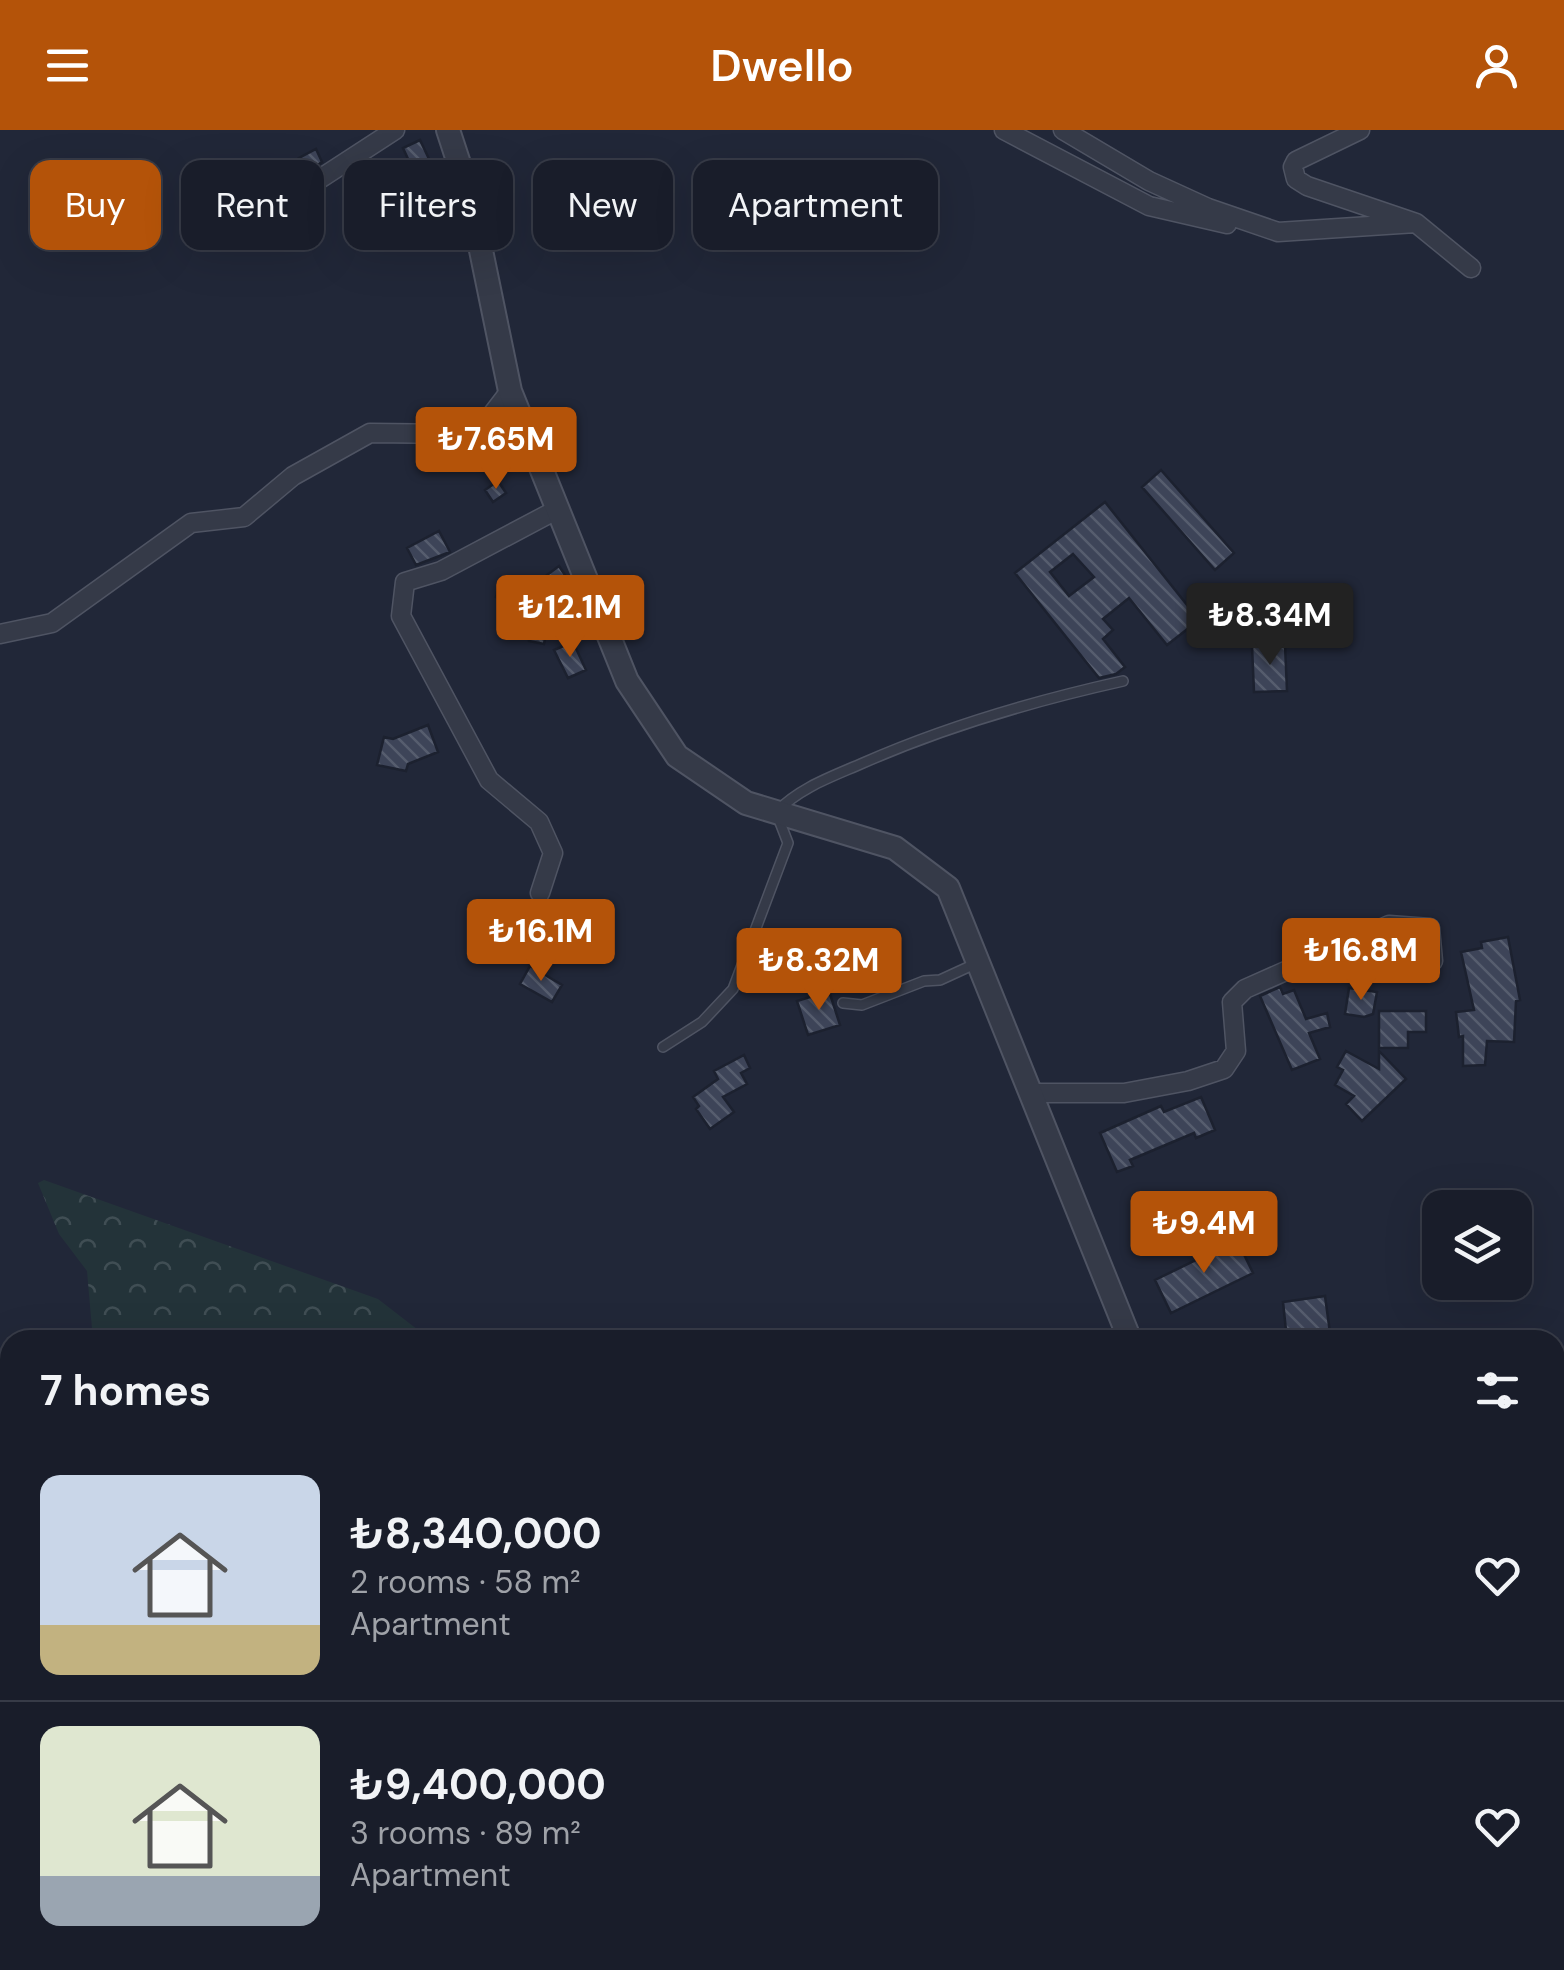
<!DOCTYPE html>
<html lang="en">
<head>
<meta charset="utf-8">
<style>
  :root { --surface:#191d2a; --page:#262a36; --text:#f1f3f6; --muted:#9fa2a8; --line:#373b47; --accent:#b45309 }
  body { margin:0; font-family:"DM Sans",sans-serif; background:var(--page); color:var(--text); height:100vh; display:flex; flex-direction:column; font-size:38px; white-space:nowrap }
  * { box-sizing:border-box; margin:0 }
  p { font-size:32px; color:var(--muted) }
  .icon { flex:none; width:55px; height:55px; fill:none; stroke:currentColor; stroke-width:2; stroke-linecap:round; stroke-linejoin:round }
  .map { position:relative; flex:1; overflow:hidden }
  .sheet { position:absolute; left:0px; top:1200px; width:1565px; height:640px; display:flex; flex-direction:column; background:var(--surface); border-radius:30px 30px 0 0; box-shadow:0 10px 40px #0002,0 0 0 2px var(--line) }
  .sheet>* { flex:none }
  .guide { position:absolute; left:30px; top:30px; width:1000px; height:90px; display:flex; gap:20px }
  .controls { position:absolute; left:1422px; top:1060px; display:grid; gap:20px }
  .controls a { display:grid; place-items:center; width:110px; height:110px; border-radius:20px; background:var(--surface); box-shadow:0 10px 40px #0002,0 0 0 2px var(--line); font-size:50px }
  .price { position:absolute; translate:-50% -85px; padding:0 22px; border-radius:10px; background:var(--accent); color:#fff; font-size:32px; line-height:65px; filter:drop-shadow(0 2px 5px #0008) }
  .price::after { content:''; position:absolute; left:50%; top:60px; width:30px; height:22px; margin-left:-15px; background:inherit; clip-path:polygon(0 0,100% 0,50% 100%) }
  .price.on { background:#222; color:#fff }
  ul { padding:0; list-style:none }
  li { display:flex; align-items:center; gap:30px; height:250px; padding:0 40px }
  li+li { border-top:2px solid var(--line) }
  li span { display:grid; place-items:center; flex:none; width:280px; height:200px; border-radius:20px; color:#555 }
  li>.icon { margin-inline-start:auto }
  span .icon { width:120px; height:120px; fill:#fffc; stroke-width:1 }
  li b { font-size:42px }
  h2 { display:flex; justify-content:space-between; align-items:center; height:120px; padding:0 40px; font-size:42px }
  .tag { padding:0 35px; border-radius:20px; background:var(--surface); box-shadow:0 10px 40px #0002,0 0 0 2px var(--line); font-size:35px; line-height:90px }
  .tag.on { background:var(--accent); color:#fff }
  header { display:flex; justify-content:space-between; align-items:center; height:130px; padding:0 40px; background:var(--accent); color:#fff; font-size:45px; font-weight:600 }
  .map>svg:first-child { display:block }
</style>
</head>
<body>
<header><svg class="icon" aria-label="menu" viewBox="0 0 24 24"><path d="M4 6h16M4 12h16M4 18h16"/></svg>Dwello<svg class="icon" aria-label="person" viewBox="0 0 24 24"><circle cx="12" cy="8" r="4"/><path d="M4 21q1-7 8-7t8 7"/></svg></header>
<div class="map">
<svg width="1564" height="1840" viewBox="0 0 1564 1840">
  <defs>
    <pattern id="forest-crowns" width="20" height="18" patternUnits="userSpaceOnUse" patternTransform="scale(2.5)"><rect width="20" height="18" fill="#233339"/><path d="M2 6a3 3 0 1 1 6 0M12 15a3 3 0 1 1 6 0" fill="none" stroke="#404e54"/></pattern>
    <pattern id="building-back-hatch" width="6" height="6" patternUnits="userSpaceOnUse" patternTransform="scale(2.5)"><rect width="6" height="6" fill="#3d4458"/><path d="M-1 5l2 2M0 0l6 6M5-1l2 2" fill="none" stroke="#565d6e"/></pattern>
  </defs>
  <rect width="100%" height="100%" fill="#212738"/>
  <path fill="url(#forest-crowns)" d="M 44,1050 L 378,1169 L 431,1210 L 93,1210 L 87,1141 L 59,1104 L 38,1053 Z
    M 10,1279 L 10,1830 L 924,1830 L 928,1840 L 0,1840 L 0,1284 Z"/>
  <path fill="url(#building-back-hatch)" stroke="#1c212f" stroke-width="2.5" fill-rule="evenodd" d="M 420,10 L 439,50 L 429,55 L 450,89 L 408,117 L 388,85 L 400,78 L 384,42 L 409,31 L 403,18 Z
    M 316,19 L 322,32 L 307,42 L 299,28 Z
    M 200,43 L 206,65 L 187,70 L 181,48 Z
    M 272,44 L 277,62 L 225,77 L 235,92 L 234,97 L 202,117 L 189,97 Z
    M 722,80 L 747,81 L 746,100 L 721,99 Z
    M 1161,340 L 1234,423 L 1215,440 L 1142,357 Z
    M 498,351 L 506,363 L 493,372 L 485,360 Z
    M 1105,372 L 1199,490 L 1167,515 L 1129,468 L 1103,489 L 1113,500 L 1103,509 L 1125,537 L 1116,544 L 1099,548 L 1015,443 ZM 1073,424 L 1094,447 L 1069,466 L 1050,442 Z
    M 439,401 L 450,422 L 416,435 L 407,418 Z
    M 559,436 L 574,459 L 552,474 L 544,514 L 529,511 L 530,483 L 521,472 L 496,467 L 500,448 L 539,451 Z
    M 573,512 L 586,540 L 568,548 L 554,520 Z
    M 1285,515 L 1287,561 L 1254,562 L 1252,516 Z
    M 428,595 L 438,622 L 408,634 L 406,641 L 377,635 L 384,607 L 393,609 Z
    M 485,778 L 508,802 L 495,814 L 473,789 Z
    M 1508,807 L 1520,870 L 1516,871 L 1514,912 L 1487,911 L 1485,935 L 1463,936 L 1463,906 L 1459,907 L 1456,882 L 1474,880 L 1461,822 L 1482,818 L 1481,812 Z
    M 530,836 L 562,855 L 552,872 L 520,854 Z
    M 1280,857 L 1283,864 L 1294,860 L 1306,889 L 1327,883 L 1330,897 L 1309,903 L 1320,929 L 1292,940 L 1260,866 Z
    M 1349,858 L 1377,862 L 1373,884 L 1364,887 L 1345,884 Z
    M 829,861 L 840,895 L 808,905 L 797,871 Z
    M 1379,881 L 1426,881 L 1426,902 L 1408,902 L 1408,918 L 1379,918 Z
    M 1346,921 L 1379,939 L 1379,921 L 1406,949 L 1362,991 L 1346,974 L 1354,966 L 1335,955 L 1343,940 L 1337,937 Z
    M 744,925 L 750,938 L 741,943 L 747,954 L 723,967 L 734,982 L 710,999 L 696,979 L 699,976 L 693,967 L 718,949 L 714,941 Z
    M 1201,967 L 1215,1000 L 1196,1008 L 1194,1003 L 1130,1030 L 1133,1036 L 1117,1042 L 1100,1003 L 1161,976 L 1164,982 Z
    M 1237,1110 L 1253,1143 L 1171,1183 L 1155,1150 Z
    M 1325,1166 L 1331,1210 L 1287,1210 L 1283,1172 Z"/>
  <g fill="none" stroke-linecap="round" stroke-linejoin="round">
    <defs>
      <path id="service" d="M 843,873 L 862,875 L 924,851 L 940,850 L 977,833
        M 663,917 L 702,892 L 733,859 L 788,713 L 776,682 C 801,657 831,647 863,633 C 947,596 1033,571 1123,551"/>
      <path id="minor" d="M 1004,0 L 1149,76 L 1227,94
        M 1063,0 L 1149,51 L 1208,78 L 1278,102 L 1416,93
        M 1360,0 L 1296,31 L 1293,37 L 1296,49 L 1307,56 L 1416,93 L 1471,138
        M 246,97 L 395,0
        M 0,504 L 52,493 L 191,393 L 244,387 L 293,346 L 370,303 L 463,304 L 484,295 L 510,261
        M 540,763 L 553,723 L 539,692 L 489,650 L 401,486 L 405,452 L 441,441 L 558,379
        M 1031,963 L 1124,963 L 1188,951 L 1224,939 L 1236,921 L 1232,872 L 1245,859 L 1389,795 L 1430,798 L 1433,831"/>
      <path id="tertiary" d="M 448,0 L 470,67 L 510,261 L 627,551 L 677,626 L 746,673 L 895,718 L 948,758 L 1130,1210
        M 1432,1830 L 1449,1840"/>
    </defs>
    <use href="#service" stroke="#4f5463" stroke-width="12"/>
    <use href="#minor" stroke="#4f5463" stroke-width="21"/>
    <use href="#tertiary" stroke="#4f5463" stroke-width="26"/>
    <use href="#service" stroke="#353a48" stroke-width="9"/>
    <use href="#minor" stroke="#353a48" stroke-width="18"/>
    <use href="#tertiary" stroke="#353a48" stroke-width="22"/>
  </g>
</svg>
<div class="controls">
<a><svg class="icon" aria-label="layers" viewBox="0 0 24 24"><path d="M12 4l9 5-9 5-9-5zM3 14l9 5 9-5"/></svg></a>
</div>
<b class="price" style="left:496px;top:362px">₺7.65M</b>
<b class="price" style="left:570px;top:530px">₺12.1M</b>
<b class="price on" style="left:1270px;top:538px">₺8.34M</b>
<b class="price" style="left:541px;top:854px">₺16.1M</b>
<b class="price" style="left:1361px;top:873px">₺16.8M</b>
<b class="price" style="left:819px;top:883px">₺8.32M</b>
<b class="price" style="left:1204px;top:1146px">₺9.4M</b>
<div class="guide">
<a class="tag on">Buy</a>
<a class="tag">Rent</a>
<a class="tag">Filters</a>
<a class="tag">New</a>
<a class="tag">Apartment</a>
</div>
<section class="sheet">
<h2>7 homes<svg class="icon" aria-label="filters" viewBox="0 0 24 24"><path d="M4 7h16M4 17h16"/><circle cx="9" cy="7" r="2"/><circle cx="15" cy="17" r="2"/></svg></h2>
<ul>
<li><span style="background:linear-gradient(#c9d6e8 75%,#c2b280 0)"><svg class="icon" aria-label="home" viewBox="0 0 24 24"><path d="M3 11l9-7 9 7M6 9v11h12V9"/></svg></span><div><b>₺8,340,000</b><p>2 rooms · 58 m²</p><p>Apartment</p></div><svg class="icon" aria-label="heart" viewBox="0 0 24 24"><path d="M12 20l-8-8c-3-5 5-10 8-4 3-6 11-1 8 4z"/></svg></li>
<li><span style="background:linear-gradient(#dfe7d0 75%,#9aa5b1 0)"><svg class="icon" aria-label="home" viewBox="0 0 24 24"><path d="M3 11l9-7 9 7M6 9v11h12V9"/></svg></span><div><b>₺9,400,000</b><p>3 rooms · 89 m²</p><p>Apartment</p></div><svg class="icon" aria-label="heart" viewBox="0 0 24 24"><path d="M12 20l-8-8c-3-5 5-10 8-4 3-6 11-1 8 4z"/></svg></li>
</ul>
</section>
</div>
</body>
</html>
